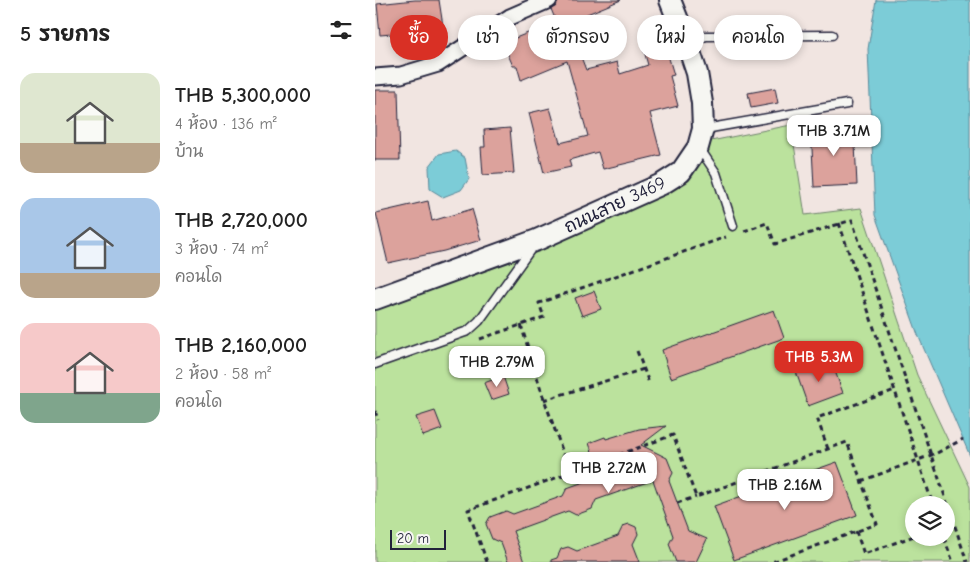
<!DOCTYPE html>
<html lang="th">
<head>
<meta charset="utf-8">
<style>
  :root { --surface:#fff; --page:#f2f2f2; --text:#222; --muted:#767676; --accent:#d93025 }
  body { margin:0; font-family:"Comic Neue","Playpen Sans Thai",sans-serif; background:var(--page); color:var(--text); height:100vh; display:flex; flex-direction:column; font-size:19px; white-space:nowrap }
  * { box-sizing:border-box; margin:0 }
  p { font-size:16px; color:var(--muted) }
  .icon { flex:none; width:28px; height:28px; fill:none; stroke:currentColor; stroke-width:2; stroke-linecap:round; stroke-linejoin:round }
  .map { position:relative; flex:1; overflow:hidden }
  .drawer { display:flex; flex-direction:column; background:var(--surface); width:375px }
  .drawer>* { flex:none }
  .guide { position:absolute; left:15px; top:15px; width:475px; height:45px; display:flex; gap:10px }
  .controls { position:absolute; left:530px; top:496px; display:grid; gap:10px }
  .controls a { display:grid; place-items:center; width:50px; height:50px; border-radius:50%; background:var(--surface); box-shadow:0 2px 8px #0003; font-size:25px }
  .scale { position:absolute; left:15px; bottom:12px; width:56px; box-sizing:border-box; padding-left:5px; border:2px solid #22223b; border-top:0; font-size:14px; line-height:18px; white-space:nowrap; color:#22223b; -webkit-text-stroke:4px #f6f6f2; paint-order:stroke }
  .price { position:absolute; translate:-50% -42px; padding:0 11px; border-radius:10px; background:#fff; color:#222; font-size:16px; line-height:32px; filter:drop-shadow(0 1px 2px #0008) }
  .price::after { content:''; position:absolute; left:50%; top:30px; width:15px; height:11px; margin-left:-8px; background:inherit; clip-path:polygon(0 0,100% 0,50% 100%) }
  .price.selected { background:var(--accent); color:#fff }
  ul { padding:0; list-style:none }
  li { display:flex; align-items:center; gap:15px; height:125px; padding:0 20px }
  li span { display:grid; place-items:center; flex:none; width:140px; height:100px; border-radius:15px; color:#555 }
  li>.icon { margin-inline-start:auto }
  span .icon { width:60px; height:60px; fill:#fffc; stroke-width:1 }
  li b { font-size:21px }
  h2 { display:flex; justify-content:space-between; align-items:center; height:60px; padding:0 20px; font-size:21px }
  .pill { padding:0 18px; border-radius:22px; background:var(--surface); box-shadow:0 2px 8px #0003; font-size:18px; line-height:45px }
  .pill.selected { background:var(--accent); color:#fff }
  main { display:flex; flex:1; min-height:0 }
  .map>svg:first-child { display:block }
</style>
</head>
<body>
<main>
<section class="drawer">
<h2>5 รายการ<svg class="icon" aria-label="filters" viewBox="0 0 24 24"><path d="M4 7h16M4 17h16"/><circle cx="9" cy="7" r="2"/><circle cx="15" cy="17" r="2"/></svg></h2>
<ul>
<li><span style="background:linear-gradient(#dfe7d0 70%,#b9a48a 0)"><svg class="icon" aria-label="home" viewBox="0 0 24 24"><path d="M3 11l9-7 9 7M6 9v11h12V9"/></svg></span><div><b>THB 5,300,000</b><p>4 ห้อง · 136 m²</p><p>บ้าน</p></div></li>
<li><span style="background:linear-gradient(#a9c7e8 75%,#b9a48a 0)"><svg class="icon" aria-label="home" viewBox="0 0 24 24"><path d="M3 11l9-7 9 7M6 9v11h12V9"/></svg></span><div><b>THB 2,720,000</b><p>3 ห้อง · 74 m²</p><p>คอนโด</p></div></li>
<li><span style="background:linear-gradient(#f6c9c9 70%,#7fa58c 0)"><svg class="icon" aria-label="home" viewBox="0 0 24 24"><path d="M3 11l9-7 9 7M6 9v11h12V9"/></svg></span><div><b>THB 2,160,000</b><p>2 ห้อง · 58 m²</p><p>คอนโด</p></div></li>
</ul>
</section>
<div class="map">
<svg width="595" height="562" viewBox="0 0 595 562">
  <rect width="100%" height="100%" fill="#f1e5e1"/>
  <filter id="ink" filterUnits="userSpaceOnUse"><feTurbulence type="fractalNoise" baseFrequency=".02" numOctaves="2"/><feDisplacementMap in="SourceGraphic" scale="10" xChannelSelector="R" yChannelSelector="G"/><feConvolveMatrix kernelMatrix="1 2 1 2 8 2 1 2 1" color-interpolation-filters="sRGB"/></filter>
  <g filter="url(#ink)">
    <path fill="#bbe29d" stroke="#6e826c" fill-rule="evenodd" d="M 416,125 L 430,215 L 486,208 L 542,375 L 595,487 L 595,562 L 0,562 L 0,305 L 280,194 L 331,142 ZM 539,505 L 571,505 L 571,538 L 539,538 Z"/>
    <path fill="#7cccd7" stroke="#588899" d="M 501,0 L 595,0 L 595,456 L 543,335 L 500,215 L 493,49 Z
      M 81,151 L 90,158 L 94,179 L 86,190 L 68,197 L 55,189 L 54,167 L 64,154 Z"/>
    <path fill="#dca29c" stroke="#22223b" d="M 40,0 L 64,0 L 68,26 L 29,31 L 29,33 L 5,35 L 2,4 Z
      M 183,0 L 246,0 L 183,26 L 176,9 L 181,6 Z
      M 193,23 L 211,70 L 242,62 L 245,74 L 273,65 L 269,51 L 290,45 L 299,75 L 295,76 L 303,106 L 275,113 L 286,155 L 228,169 L 223,152 L 194,160 L 196,167 L 169,173 L 154,113 L 175,108 L 185,143 L 213,136 L 192,61 L 146,80 L 142,66 L 138,66 L 128,43 L 153,33 L 154,38 Z
      M 400,88 L 403,103 L 376,108 L 373,93 Z
      M 0,90 L 23,90 L 25,160 L 0,160 Z
      M 481,127 L 482,144 L 480,144 L 482,185 L 439,187 L 436,129 Z
      M 135,128 L 139,173 L 108,175 L 106,147 L 110,147 L 109,130 Z
      M 53,201 L 57,221 L 97,209 L 106,240 L 69,251 L 13,263 L 1,213 Z
      M 219,291 L 226,309 L 207,316 L 200,298 Z
      M 399,310 L 409,338 L 296,378 L 287,350 Z
      M 456,360 L 468,393 L 433,406 L 421,372 Z
      M 128,376 L 134,394 L 116,400 L 109,383 Z
      M 60,411 L 67,429 L 48,436 L 41,417 Z
      M 291,426 L 266,445 L 292,458 L 298,473 L 294,481 L 313,531 L 332,539 L 321,562 L 301,562 L 294,544 L 298,536 L 278,480 L 221,500 L 217,509 L 201,515 L 193,511 L 138,531 L 149,562 L 133,562 L 126,543 L 117,539 L 111,524 L 115,517 L 131,511 L 138,514 L 188,496 L 192,488 L 225,476 L 214,443 L 230,437 L 231,439 L 264,429 Z
      M 462,462 L 482,515 L 359,560 L 339,506 Z
      M 254,524 L 261,527 L 263,534 L 258,544 L 265,562 L 176,562 L 176,560 L 182,558 L 186,549 L 193,547 L 202,551 L 243,536 L 248,526 Z"/>
    <g fill="none" stroke-linecap="round" stroke-linejoin="round">
      <defs>
        <path id="service" d="M 312,43 L 331,36 L 457,35
          M 330,129 L 472,104
          M 325,149 L 341,173 L 358,226
          M 0,364 L 93,331 L 104,321 L 158,246"/>
        <path id="minor" d="M 0,77 L 26,75 L 63,64 L 135,17 L 174,0"/>
        <path id="tertiary" d="M 0,299 L 162,240 L 287,184 L 306,172 L 323,147 L 328,129 L 327,103 L 322,73 L 312,43 L 295,0"/>
      </defs>
      <use href="#service" stroke="#22223b" stroke-width="11"/>
      <use href="#minor" stroke="#22223b" stroke-width="19"/>
      <use href="#tertiary" stroke="#22223b" stroke-width="24"/>
      <path stroke="#22223b" stroke-width="3" stroke-dasharray="5 4" stroke-linecap="butt" d="M 464,223 L 558,505
        M 369,231 L 392,223 L 400,244 L 477,220 L 592,562
        M 146,325 L 167,393 L 195,473
        M 105,339 L 169,317 L 164,303 L 351,237
        M 262,351 L 274,383
        M 169,400 L 269,369
        M 0,411 L 3,420
        M 453,449 L 442,418 L 520,390
        M 486,481 L 562,453 L 588,439
        M 302,503 L 321,497
        M 481,531 L 489,554 L 539,536
        M 569,538 L 578,562
        M 112,562 L 93,510 L 298,435 L 321,497 L 472,442 L 502,524 L 397,562"/>
      <use href="#service" stroke="#f6f6f2" stroke-width="8"/>
      <use href="#minor" stroke="#f6f6f2" stroke-width="15"/>
      <use href="#tertiary" stroke="#f6f6f2" stroke-width="20"/>
    </g>
  </g>
  <g text-anchor="middle" dominant-baseline="central" stroke-width="4.5" stroke-linejoin="round" paint-order="stroke">
    <g font-size="18" fill="#22223b" stroke="#f6f6f2">
      <text transform="translate(240 205) rotate(-25)">ถนนสาย 3469</text>
    </g>
  </g>
</svg>
<div class="controls">
<a><svg class="icon" aria-label="layers" viewBox="0 0 24 24"><path d="M12 4l9 5-9 5-9-5zM3 14l9 5 9-5"/></svg></a>
</div>
<div class="scale">20 m</div>
<b class="price" style="left:459px;top:157px">THB 3.71M</b>
<b class="price selected" style="left:444px;top:383px">THB 5.3M</b>
<b class="price" style="left:122px;top:388px">THB 2.79M</b>
<b class="price" style="left:234px;top:494px">THB 2.72M</b>
<b class="price" style="left:410px;top:511px">THB 2.16M</b>
<div class="guide">
<a class="pill selected">ซื้อ</a>
<a class="pill">เช่า</a>
<a class="pill">ตัวกรอง</a>
<a class="pill">ใหม่</a>
<a class="pill">คอนโด</a>
</div>
</div>
</main>
</body>
</html>
